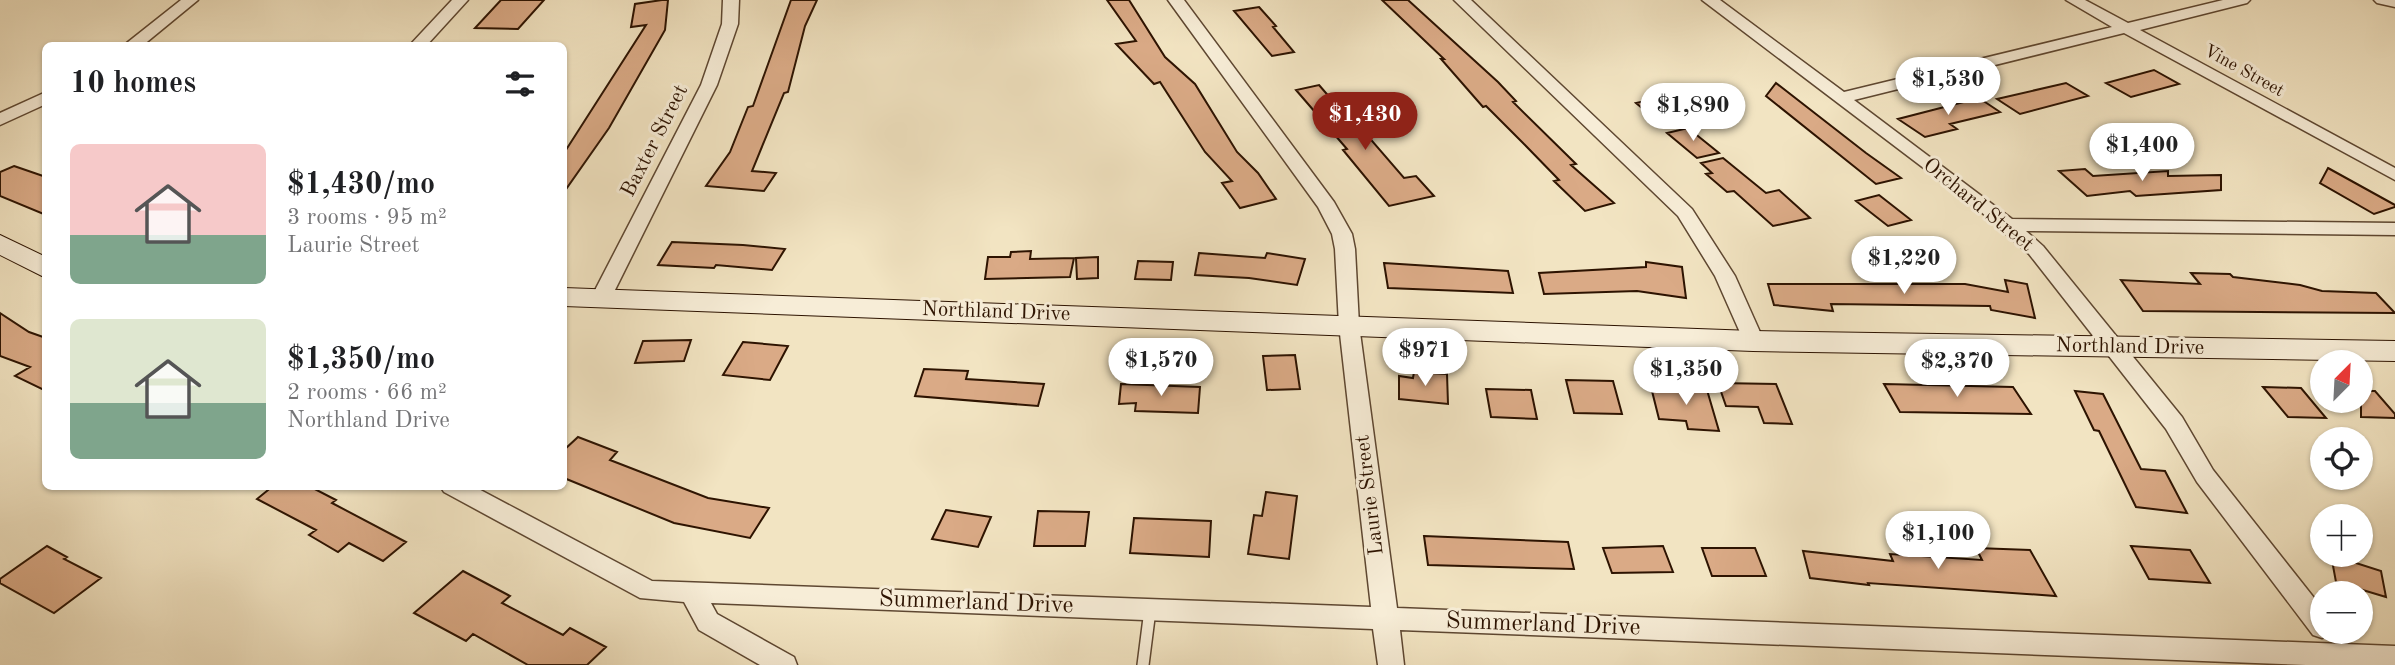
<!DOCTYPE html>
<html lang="en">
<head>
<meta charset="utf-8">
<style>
  :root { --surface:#fff; --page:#f6f6f6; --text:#202124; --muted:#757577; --accent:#8f2418 }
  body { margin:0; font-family:"Old Standard TT",serif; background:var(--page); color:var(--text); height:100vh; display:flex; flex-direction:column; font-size:26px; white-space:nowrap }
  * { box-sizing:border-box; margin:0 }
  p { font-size:23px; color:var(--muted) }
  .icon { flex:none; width:38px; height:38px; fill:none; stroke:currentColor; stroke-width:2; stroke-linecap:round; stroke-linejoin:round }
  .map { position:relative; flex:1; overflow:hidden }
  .side { position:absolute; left:42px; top:42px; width:525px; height:448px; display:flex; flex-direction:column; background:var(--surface); border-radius:10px; box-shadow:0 2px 5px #0004 }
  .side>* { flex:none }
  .needle { width:46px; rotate:24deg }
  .fabs { position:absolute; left:2310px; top:350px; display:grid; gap:14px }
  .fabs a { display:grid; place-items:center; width:63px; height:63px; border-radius:50%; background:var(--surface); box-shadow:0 2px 5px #0004; font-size:35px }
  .price { position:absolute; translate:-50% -60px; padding:0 16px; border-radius:24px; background:#fff; color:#222; font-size:23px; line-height:46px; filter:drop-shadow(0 2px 4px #0008) }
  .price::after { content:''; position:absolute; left:50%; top:42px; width:21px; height:16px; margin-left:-10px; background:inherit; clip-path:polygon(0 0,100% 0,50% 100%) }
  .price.active { background:var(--accent); color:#fff }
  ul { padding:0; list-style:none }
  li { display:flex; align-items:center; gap:21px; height:175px; padding:0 28px }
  li span { display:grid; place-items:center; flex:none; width:196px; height:140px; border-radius:10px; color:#555 }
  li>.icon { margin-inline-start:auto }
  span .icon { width:84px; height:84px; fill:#fffc; stroke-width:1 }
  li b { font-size:30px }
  h2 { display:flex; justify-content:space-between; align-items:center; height:84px; padding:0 28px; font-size:30px }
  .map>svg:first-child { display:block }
</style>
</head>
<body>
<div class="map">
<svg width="2395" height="665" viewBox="0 0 2395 665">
  <rect width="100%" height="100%" fill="#f2e4c2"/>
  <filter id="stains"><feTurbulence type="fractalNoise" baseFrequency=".00286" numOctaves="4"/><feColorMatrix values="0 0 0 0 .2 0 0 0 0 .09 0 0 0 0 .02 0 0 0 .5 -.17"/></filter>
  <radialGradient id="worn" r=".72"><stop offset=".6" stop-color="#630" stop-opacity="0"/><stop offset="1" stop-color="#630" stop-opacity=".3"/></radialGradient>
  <path fill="#daaa86" stroke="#2d1301" stroke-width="2" d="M 501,0 L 544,0 L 518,29 L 475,28 Z
    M 662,0 L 668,0 L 665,30 L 609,128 L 564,192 L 564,153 L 646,25 L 631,27 L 635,4 Z
    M 791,0 L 817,0 L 805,26 L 788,92 L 784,93 L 752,171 L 776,173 L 764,191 L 706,186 L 730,152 L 748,107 L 753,106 Z
    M 1107,0 L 1129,0 L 1165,57 L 1195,84 L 1237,152 L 1258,173 L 1276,199 L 1240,208 L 1222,183 L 1232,181 L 1205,152 L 1160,82 L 1154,84 L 1116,44 L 1136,41 Z
    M 1382,0 L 1408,0 L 1498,82 L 1516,101 L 1513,102 L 1576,164 L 1571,165 L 1614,203 L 1585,211 L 1554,181 L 1559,180 L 1523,143 L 1486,106 L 1483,107 L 1441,59 L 1444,59 Z
    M 1259,7 L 1276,26 L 1273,27 L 1294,52 L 1272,56 L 1234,11 Z
    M 2154,70 L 2179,84 L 2131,97 L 2106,83 Z
    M 1776,83 L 1866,153 L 1901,178 L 1876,184 L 1766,96 Z
    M 2066,83 L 2088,96 L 2020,114 L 1997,99 Z
    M 1319,85 L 1344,114 L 1348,113 L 1404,178 L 1416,176 L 1434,196 L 1389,206 L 1343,150 L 1347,149 L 1296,90 Z
    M 1659,98 L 1689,123 L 1666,128 L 1636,103 Z
    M 1979,98 L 2000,112 L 1950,124 L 1957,129 L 1925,137 L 1898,119 Z
    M 1688,128 L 1719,153 L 1697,158 L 1667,133 Z
    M 1723,158 L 1766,193 L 1779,190 L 1810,218 L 1773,226 L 1734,191 L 1727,192 L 1706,174 L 1712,173 L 1701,163 Z
    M 14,166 L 46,177 L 46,215 L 0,196 L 0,172 Z
    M 2328,168 L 2395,205 L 2395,207 L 2374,214 L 2320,183 Z
    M 2085,169 L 2093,176 L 2168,171 L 2168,176 L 2221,175 L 2221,190 L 2136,196 L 2130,191 L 2087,196 L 2059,171 Z
    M 1879,195 L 1911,220 L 1888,226 L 1856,201 Z
    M 672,242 L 743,245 L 785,249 L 772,270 L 716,265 L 714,268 L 658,265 Z
    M 1031,251 L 1030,259 L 1074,258 L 1070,277 L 985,279 L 988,257 L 1010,257 L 1011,252 Z
    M 1199,253 L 1265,258 L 1267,253 L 1305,259 L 1297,285 L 1249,278 L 1195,275 Z
    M 1098,257 L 1098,278 L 1077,279 L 1076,258 Z
    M 1138,261 L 1173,262 L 1171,280 L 1135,279 Z
    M 1646,262 L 1682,267 L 1686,298 L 1637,291 L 1544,294 L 1539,273 L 1646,267 Z
    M 1384,263 L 1508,271 L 1513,293 L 1388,288 Z
    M 2191,273 L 2230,274 L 2233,277 L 2300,285 L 2322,291 L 2376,293 L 2395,313 L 2143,311 L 2121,280 L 2200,284 Z
    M 2005,280 L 2027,284 L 2035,318 L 1991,310 L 1990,306 L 1831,304 L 1833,311 L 1774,305 L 1768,284 L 1965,284 L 2008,292 Z
    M 0,313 L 29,332 L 46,338 L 46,391 L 15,376 L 30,367 L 0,356 Z
    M 691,340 L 684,361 L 635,363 L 643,341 Z
    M 743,342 L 788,346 L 770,380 L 723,375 Z
    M 1295,355 L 1300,389 L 1267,390 L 1263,356 Z
    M 924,369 L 968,371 L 966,379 L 1044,384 L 1038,406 L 915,396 Z
    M 1414,372 L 1447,374 L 1448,404 L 1399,399 L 1399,376 L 1413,378 Z
    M 1566,380 L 1613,381 L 1622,414 L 1574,413 Z
    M 1718,383 L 1776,384 L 1792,424 L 1764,423 L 1758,407 L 1726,406 Z
    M 1121,384 L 1200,387 L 1198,413 L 1135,411 L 1136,403 L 1119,404 Z
    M 1884,384 L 2013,387 L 2031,414 L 1900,412 Z
    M 1651,387 L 1707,390 L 1719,431 L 1688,429 L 1686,421 L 1659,419 Z
    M 2263,387 L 2301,388 L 2326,418 L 2288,417 Z
    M 1486,389 L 1531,390 L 1537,419 L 1491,417 Z
    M 2075,391 L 2103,394 L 2141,469 L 2165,471 L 2187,513 L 2136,507 L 2099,431 L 2094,430 Z
    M 2361,391 L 2375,391 L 2395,414 L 2395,418 L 2361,417 Z
    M 578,437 L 617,452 L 610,460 L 708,498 L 769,508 L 750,538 L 674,523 L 564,478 L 564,450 Z
    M 273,486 L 309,486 L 336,500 L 332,503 L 406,542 L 383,561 L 349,543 L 338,552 L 309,535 L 316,530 L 257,499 Z
    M 1266,492 L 1297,496 L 1289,559 L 1248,554 L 1254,515 L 1262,516 Z
    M 946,510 L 991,517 L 978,547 L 932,539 Z
    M 1038,511 L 1089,512 L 1085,546 L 1034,546 Z
    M 1134,518 L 1211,521 L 1209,557 L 1130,553 Z
    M 1424,536 L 1568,542 L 1574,569 L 1428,565 Z
    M 47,546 L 67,557 L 64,559 L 101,578 L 54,613 L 0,583 L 0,579 Z
    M 1663,546 L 1673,572 L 1612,573 L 1603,548 Z
    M 2131,546 L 2190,550 L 2210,583 L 2149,579 Z
    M 1702,548 L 1755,548 L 1766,576 L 1712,576 Z
    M 1976,548 L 2030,550 L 2056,596 L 1868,583 L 1869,585 L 1810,578 L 1803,551 L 1893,561 L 1890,554 L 1982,560 Z
    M 2331,555 L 2381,571 L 2386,597 L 2336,582 Z
    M 463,571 L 510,596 L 502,603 L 563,635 L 570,628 L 606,647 L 587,665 L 528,665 L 473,634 L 466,641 L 414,613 Z"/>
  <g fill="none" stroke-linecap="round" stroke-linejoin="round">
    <defs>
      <path id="lane" d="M 1143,665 L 1150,610"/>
      <path id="street" d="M 181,0 L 198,0 L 142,46 L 123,46 Z
        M 452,0 L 468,0 L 426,46 L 409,46 Z
        M 723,0 L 739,0 L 738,24 L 717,85 L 611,298 L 608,303 L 594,303 L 591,298 L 701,85 L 722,24 Z
        M 1168,0 L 1184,0 L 1334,202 L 1352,234 L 1355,249 L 1359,325 L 1397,608 L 2395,646 L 2395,665 L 2306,665 L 1400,630 L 1404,665 L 1378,665 L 1373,629 L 711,603 L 717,614 L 794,657 L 797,665 L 760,665 L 699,630 L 684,602 L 640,598 L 444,492 L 440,486 L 473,486 L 652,581 L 1371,607 L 1339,325 L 1335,249 L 1332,234 L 1318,207 Z
        M 1454,0 L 1471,0 L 1692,209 L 1735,276 L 1764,341 L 1760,346 L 1746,346 L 1715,276 L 1678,216 Z
        M 1702,0 L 1720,0 L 1844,92 L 2112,27 L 2066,0 L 2085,0 L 2128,23 L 2223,0 L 2250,0 L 2247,3 L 2140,30 L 2395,168 L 2395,180 L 2124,33 L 1854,100 L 2012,219 L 2395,223 L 2395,235 L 2026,231 L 2043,246 L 2182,417 L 2213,470 L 2322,608 L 2322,632 L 2333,632 L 2331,635 L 2322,638 L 2313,635 L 2197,482 L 2166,429 L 2029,254 L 1979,210 Z
        M 2374,0 L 2395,0 L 2395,7 L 2377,3 Z
        M 46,92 L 46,104 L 0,125 L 0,113 Z"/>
      <path id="secondary" d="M 0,235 L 46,257 L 46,278 L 0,255 Z
        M 564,288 L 1753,331 L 2395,341 L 2395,361 L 1753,351 L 564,306 Z"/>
    </defs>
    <use href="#lane" stroke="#5e4731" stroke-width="14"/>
    <use href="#street" stroke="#5e4731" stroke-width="3"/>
    <use href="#secondary" stroke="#2d1301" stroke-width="2"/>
    <use href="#lane" stroke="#f7edd7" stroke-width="11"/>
    <use href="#street" fill="#f7edd7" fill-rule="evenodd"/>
    <use href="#secondary" fill="#f7edd7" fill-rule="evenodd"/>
  </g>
  <g text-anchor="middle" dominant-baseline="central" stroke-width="6" stroke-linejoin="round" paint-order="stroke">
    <g font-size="18" fill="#2d1301" stroke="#f7edd7">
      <text transform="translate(2244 71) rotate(29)">Vine Street</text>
    </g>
    <g font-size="21" fill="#2d1301" stroke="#f7edd7">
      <text transform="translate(655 141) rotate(-63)">Baxter Street</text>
      <text transform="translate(1978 205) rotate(39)">Orchard Street</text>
      <text transform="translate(996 312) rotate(2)">Northland Drive</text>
      <text transform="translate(2130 347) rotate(1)">Northland Drive</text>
      <text transform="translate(1370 495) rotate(-97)">Laurie Street</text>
    </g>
    <g font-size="24" fill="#2d1301" stroke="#f7edd7">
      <text transform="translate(976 603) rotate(2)">Summerland Drive</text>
      <text transform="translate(1543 625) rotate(2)">Summerland Drive</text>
    </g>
  </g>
  <rect width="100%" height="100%" filter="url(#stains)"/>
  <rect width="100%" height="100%" fill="url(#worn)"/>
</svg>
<div class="fabs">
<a><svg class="needle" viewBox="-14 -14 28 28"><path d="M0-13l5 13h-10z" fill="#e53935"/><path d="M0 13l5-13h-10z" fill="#757577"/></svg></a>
<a><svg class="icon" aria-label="locate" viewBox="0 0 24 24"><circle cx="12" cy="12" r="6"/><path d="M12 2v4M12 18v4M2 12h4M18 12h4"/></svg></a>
<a>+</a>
<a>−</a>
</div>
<b class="price" style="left:1948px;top:117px">$1,530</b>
<b class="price" style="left:1693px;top:143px">$1,890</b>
<b class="price active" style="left:1365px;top:152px">$1,430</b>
<b class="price" style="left:2142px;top:183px">$1,400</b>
<b class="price" style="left:1904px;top:296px">$1,220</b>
<b class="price" style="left:1425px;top:388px">$971</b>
<b class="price" style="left:1161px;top:398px">$1,570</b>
<b class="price" style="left:1957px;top:399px">$2,370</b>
<b class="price" style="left:1686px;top:407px">$1,350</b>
<b class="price" style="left:1938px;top:571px">$1,100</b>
<section class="side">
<h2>10 homes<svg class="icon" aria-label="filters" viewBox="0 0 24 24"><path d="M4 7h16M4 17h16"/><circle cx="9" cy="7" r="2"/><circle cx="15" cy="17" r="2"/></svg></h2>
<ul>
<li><span style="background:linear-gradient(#f6c9c9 65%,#7fa58c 0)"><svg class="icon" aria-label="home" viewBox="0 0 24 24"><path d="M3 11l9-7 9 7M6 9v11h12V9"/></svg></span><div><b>$1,430/mo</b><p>3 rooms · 95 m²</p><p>Laurie Street</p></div></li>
<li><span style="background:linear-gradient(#dfe7d0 60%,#7fa58c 0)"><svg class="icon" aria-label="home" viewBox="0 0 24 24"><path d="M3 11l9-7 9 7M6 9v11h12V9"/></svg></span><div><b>$1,350/mo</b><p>2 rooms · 66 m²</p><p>Northland Drive</p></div></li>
</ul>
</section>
</div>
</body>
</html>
